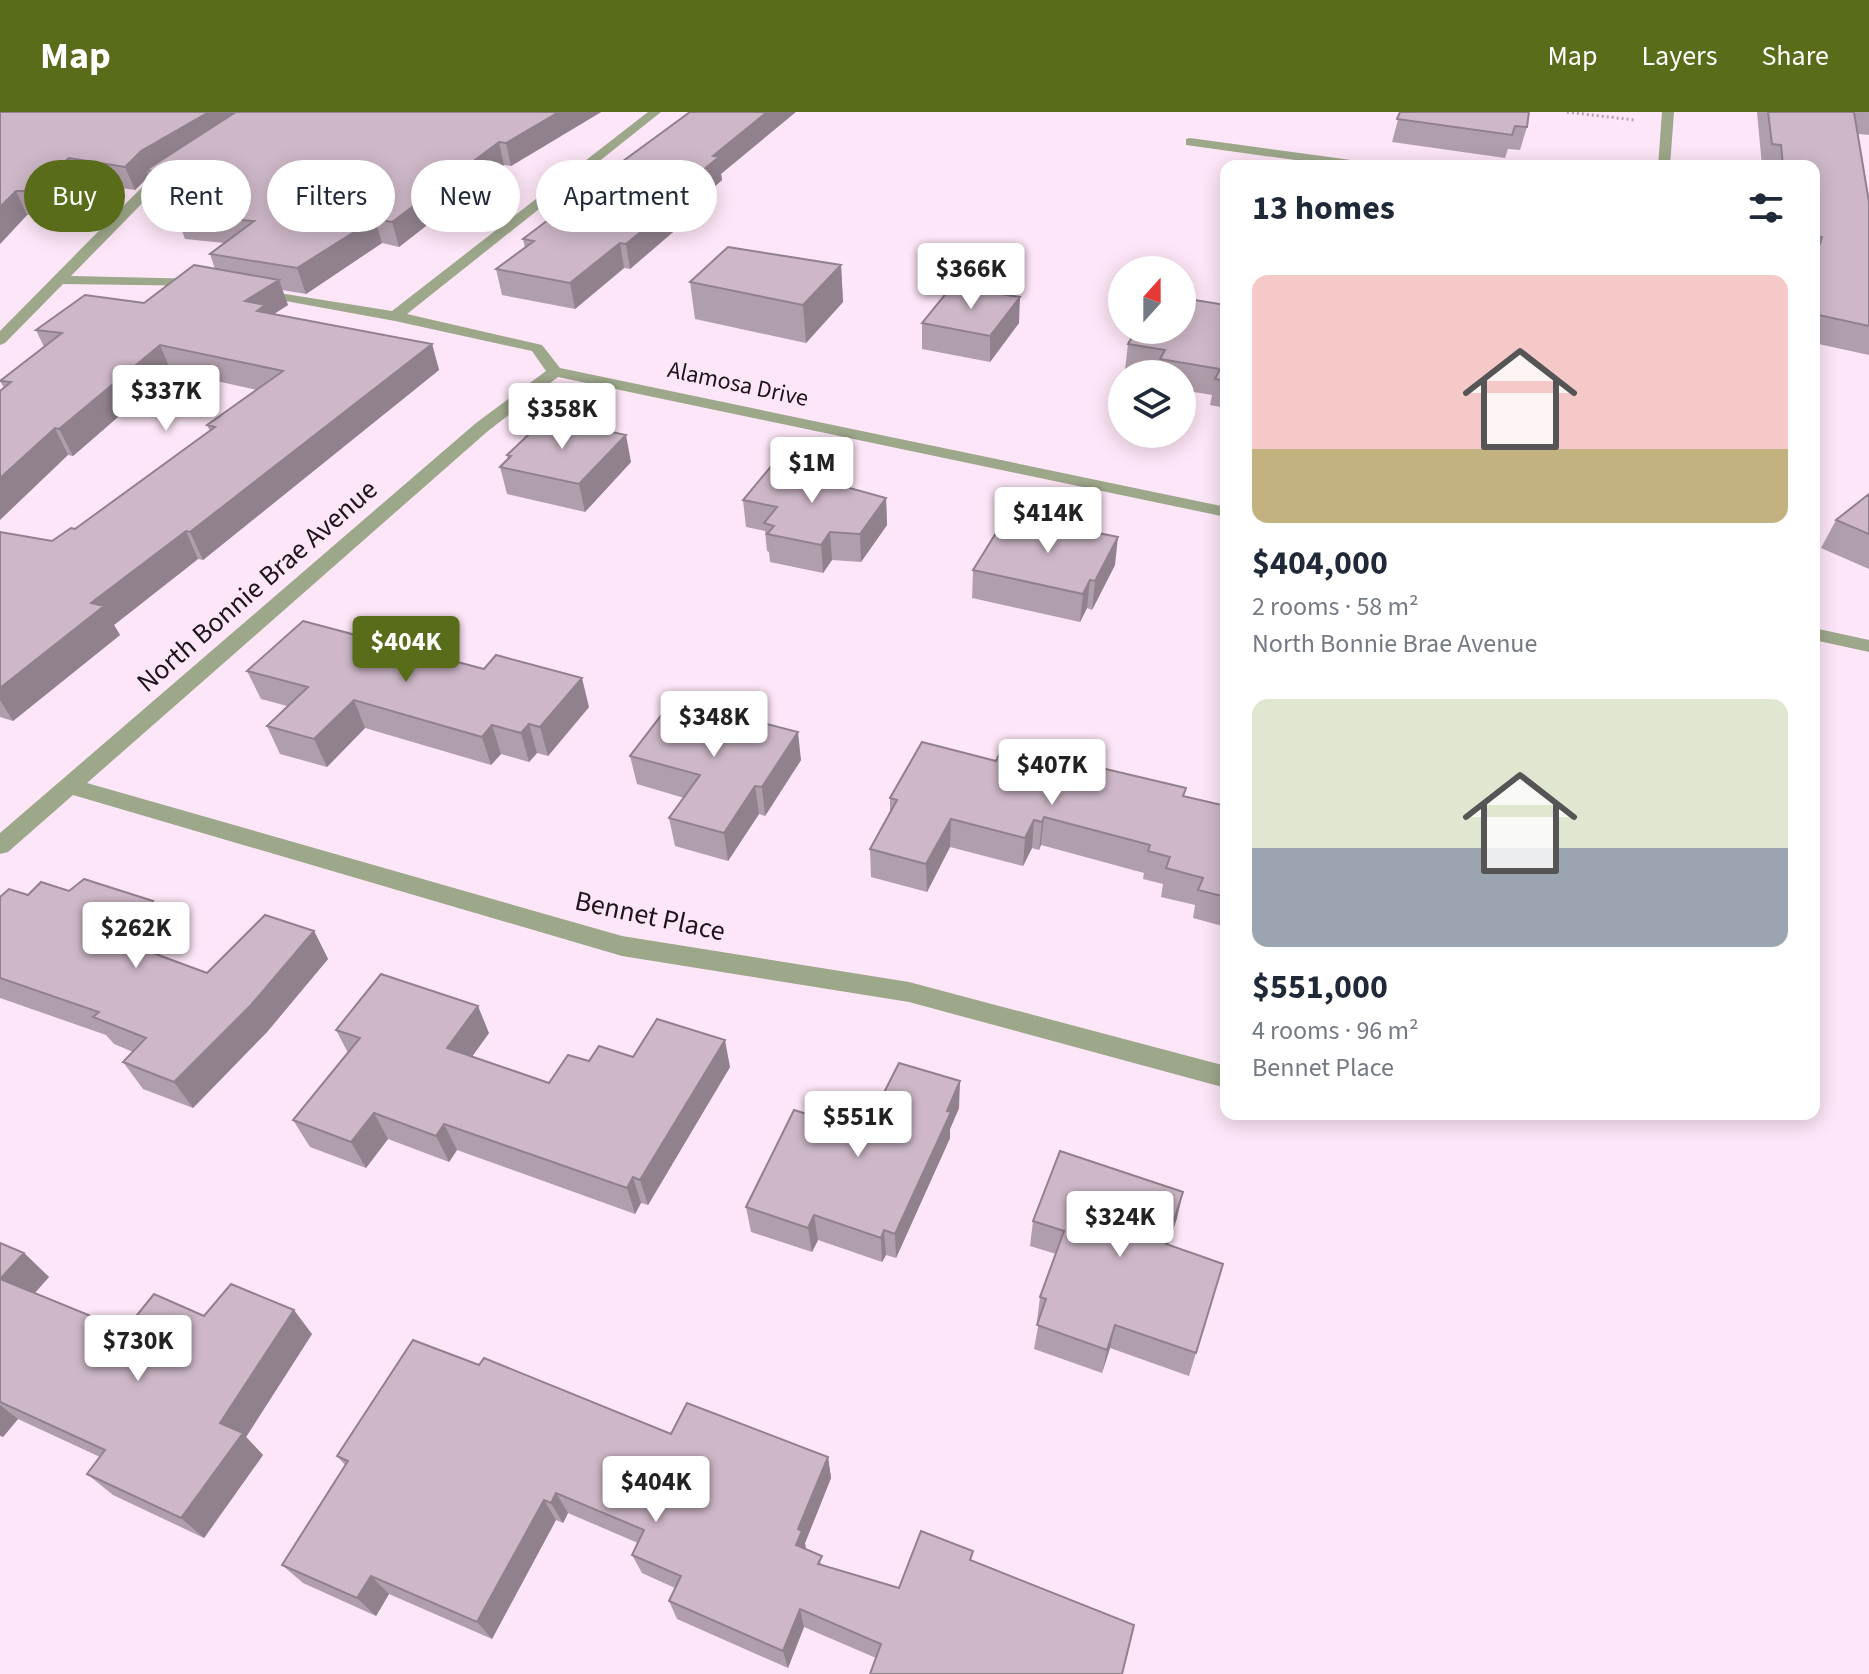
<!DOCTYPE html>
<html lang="en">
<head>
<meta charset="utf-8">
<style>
  :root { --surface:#fff; --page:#f6f6f7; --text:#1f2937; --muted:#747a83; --accent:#596c1a }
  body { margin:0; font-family:"Source Sans 3",sans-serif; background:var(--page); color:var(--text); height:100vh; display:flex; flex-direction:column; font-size:30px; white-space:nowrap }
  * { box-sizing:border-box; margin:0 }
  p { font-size:26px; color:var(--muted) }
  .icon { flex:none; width:44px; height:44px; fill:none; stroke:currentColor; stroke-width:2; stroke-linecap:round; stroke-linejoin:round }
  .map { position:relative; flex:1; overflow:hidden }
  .sheet { position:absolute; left:1220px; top:48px; width:600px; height:960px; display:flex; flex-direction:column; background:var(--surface); border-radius:16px; box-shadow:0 4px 20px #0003 }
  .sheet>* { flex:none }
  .banner { position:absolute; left:24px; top:48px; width:760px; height:72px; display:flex; gap:16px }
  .needle { width:52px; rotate:21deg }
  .fabs { position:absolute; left:1108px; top:144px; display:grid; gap:16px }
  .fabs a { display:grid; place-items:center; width:88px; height:88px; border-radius:50%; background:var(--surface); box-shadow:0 4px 20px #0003; font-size:40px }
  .price { position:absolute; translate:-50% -68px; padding:0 18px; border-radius:8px; background:#fff; color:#222; font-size:26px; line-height:52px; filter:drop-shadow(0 2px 4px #0008) }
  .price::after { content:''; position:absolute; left:50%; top:48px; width:24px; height:18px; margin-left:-12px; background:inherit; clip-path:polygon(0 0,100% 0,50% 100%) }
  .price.current { background:var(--accent); color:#fff }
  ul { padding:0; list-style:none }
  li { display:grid; align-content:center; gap:16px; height:424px; padding:0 32px }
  li span { display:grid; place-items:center; height:248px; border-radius:16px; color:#555 }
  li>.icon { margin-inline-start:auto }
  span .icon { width:144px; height:144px; fill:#fffc; stroke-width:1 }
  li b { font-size:34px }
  h2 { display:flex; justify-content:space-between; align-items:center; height:96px; padding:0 32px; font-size:34px }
  .tag { padding:0 28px; border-radius:36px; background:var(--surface); box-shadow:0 4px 20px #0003; font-size:28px; line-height:72px }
  .tag.current { background:var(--accent); color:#fff }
  header { display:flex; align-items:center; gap:48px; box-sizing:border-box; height:112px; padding:0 40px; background:var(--accent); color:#fff }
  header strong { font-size:38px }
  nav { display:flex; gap:44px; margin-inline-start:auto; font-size:28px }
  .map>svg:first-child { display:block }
</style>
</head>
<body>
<header>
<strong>Map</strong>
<nav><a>Map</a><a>Layers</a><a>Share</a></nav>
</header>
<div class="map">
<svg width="1869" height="1562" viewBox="0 0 1869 1562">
  <rect width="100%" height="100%" fill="#fde6f7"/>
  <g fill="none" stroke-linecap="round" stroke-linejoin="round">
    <path stroke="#b5a3b0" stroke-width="3" stroke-dasharray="2 3" stroke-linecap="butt" d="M 1567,0 L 1634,8"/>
    <path fill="#9da78a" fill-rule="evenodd" d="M 648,0 L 661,0 L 407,202 L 542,233 L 560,256 L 1226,395 L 1226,405 L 558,265 L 488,319 L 87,671 L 622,824 L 909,870 L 1226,954 L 1226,976 L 909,890 L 622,844 L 73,683 L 8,740 L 0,742 L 0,721 L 476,311 L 546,259 L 532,239 L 395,209 L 252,183 L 245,179 L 247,176 L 392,199 Z
      M 1662,0 L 1674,0 L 1670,54 L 1658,54 Z
      M 1190,26 L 1366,50 L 1372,54 L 1338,54 L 1186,33 L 1186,27 Z
      M 174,51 L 185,54 L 162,71 L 71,164 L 204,167 L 209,168 L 209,174 L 63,172 L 5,231 L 0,233 L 0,219 L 152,65 Z
      M 1814,516 L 1869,528 L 1869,540 L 1814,528 Z"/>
  </g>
  <path fill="#b19eac" d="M 0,0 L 601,0 L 511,54 L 504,53 L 399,135 L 382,131 L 306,182 L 282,178 L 288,193 L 274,202 L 432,232 L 439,258 L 203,448 L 198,447 L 114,513 L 120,523 L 13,609 L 0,605 L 0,420 L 52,429 L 75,417 L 210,319 L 207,313 L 257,278 L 171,259 L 73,344 L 68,343 L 4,276 L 0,269 L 44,235 L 36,218 L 144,191 L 215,157 L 210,142 L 225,131 L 185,127 L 182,119 L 165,117 L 155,93 L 168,84 L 156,82 L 149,64 L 135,78 L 79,70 L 39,103 L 27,103 L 0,132 Z
    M 1400,0 L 1527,15 L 1520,38 L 1508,37 L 1505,46 L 1392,30 Z
    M 1757,0 L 1869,0 L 1869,23 L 1858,22 L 1869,90 L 1869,243 L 1814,231 L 1814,54 L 1762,54 Z
    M 721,62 L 722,68 L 714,75 L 715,84 L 630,157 L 624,156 L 575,197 L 502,183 L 496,157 L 525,136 L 523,127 L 548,108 L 548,104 Z
    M 841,153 L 843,190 L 806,231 L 695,207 L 690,170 Z
    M 1226,193 L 1226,296 L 1210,293 L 1212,283 L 1182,278 L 1182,262 L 1148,262 L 1125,258 L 1128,232 Z
    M 922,211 L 1019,211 L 990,250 L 922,237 Z
    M 507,343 L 631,350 L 585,400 L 507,382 L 500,355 L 508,347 Z
    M 822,368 L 886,386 L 887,413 L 861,450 L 832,448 L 823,461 L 770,450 L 769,440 L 767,439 L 765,419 L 746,415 L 743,388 Z
    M 1869,382 L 1869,457 L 1821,436 L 1836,408 Z
    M 1115,453 L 1092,498 L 1087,496 L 1080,510 L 972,486 L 973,458 Z
    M 1226,501 L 1226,532 L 1220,530 Z
    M 247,559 L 589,595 L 548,644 L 537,641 L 529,650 L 501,642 L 491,653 L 365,616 L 327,655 L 280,642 L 267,614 L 287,594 L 261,587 Z
    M 630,644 L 801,648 L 765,704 L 759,702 L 728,749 L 675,734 L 669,706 L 684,686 L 637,672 Z
    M 996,649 L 1184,684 L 1226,694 L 1226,815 L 1193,806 L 1195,793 L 1161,785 L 1163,772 L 1143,767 L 1144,761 L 1041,733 L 1039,738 L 1032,736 L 1023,754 L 950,735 L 927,780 L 871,765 L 870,737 L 890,700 L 890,686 Z
    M 28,783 L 170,817 L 149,839 L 207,861 L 314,819 L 328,847 L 267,920 L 193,996 L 143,977 L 123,950 L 133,940 L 114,932 L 106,923 L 0,886 L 0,785 Z
    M 336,918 L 489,921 L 472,944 L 549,971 L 589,949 L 633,945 L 730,955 L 648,1093 L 641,1091 L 635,1102 L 457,1038 L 449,1050 L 388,1027 L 366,1056 L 310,1035 L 293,1008 L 348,941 Z
    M 959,996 L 950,1017 L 950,1026 L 896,1146 L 886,1143 L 882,1150 L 818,1128 L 812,1140 L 751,1120 L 746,1095 L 864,1020 Z
    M 1177,1106 L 1168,1132 L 1196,1241 L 1189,1264 L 1110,1236 L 1102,1261 L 1034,1237 L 1039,1209 L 1037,1209 L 1040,1185 L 1056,1142 L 1030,1134 L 1033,1109 Z
    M 0,1131 L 24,1141 L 49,1165 L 34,1181 L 125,1218 L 204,1204 L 312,1222 L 246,1325 L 263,1343 L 204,1426 L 113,1383 L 87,1362 L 100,1345 L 18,1307 L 3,1325 L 0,1324 Z
    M 479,1253 L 671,1322 L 828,1345 L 831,1366 L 805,1431 L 806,1437 L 824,1454 L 899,1476 L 876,1546 L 804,1515 L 788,1556 L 677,1507 L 669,1489 L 675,1476 L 642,1461 L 632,1443 L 638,1431 L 568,1401 L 563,1411 L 556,1408 L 492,1527 L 389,1482 L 376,1504 L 303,1471 L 282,1453 L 345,1353 L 337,1344 Z"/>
  <path fill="#90818c" d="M 209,0 L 255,0 L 146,58 L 149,64 L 135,78 L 125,55 L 141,39 Z
    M 559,0 L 601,0 L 511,54 L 506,31 Z
    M 767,0 L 796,0 L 721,62 L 722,68 L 714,75 L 715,84 L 630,157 L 626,132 L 702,59 L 713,44 Z
    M 499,30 L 504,53 L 399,135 L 392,110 Z
    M 69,46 L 79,70 L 39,103 L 28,79 Z
    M 16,79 L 27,103 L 0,132 L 0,95 Z
    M 375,107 L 382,131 L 306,182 L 297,156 Z
    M 620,131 L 624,156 L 575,197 L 570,171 Z
    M 841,153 L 843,190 L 806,231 L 803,193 Z
    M 279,168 L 288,193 L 269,205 L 274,219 L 245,189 Z
    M 1020,185 L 1019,211 L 990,250 L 990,224 Z
    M 432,232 L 439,258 L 203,448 L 190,420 Z
    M 160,233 L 171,259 L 73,344 L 59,317 Z
    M 55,316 L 68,343 L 0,408 L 0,366 Z
    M 626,323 L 631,350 L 585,400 L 579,372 Z
    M 886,386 L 887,413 L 861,450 L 860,422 Z
    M 186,419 L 198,447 L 114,513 L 120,523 L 13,609 L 0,588 L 0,576 L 91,491 Z
    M 830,420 L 832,448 L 823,461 L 821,433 Z
    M 1118,425 L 1115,453 L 1092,498 L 1095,469 Z
    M 1090,468 L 1087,496 L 1080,510 L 1083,482 Z
    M 582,566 L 589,595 L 548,644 L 540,615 Z
    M 354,588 L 365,616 L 327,655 L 314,627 Z
    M 529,612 L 537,641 L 529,650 L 521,621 Z
    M 492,613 L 501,642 L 491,653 L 482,625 Z
    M 798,620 L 801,648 L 765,704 L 762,675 Z
    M 755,674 L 759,702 L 728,749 L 724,721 Z
    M 1044,705 L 1041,733 L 1039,738 L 1042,710 Z
    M 951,707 L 950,735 L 927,780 L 926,752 Z
    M 1034,708 L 1032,736 L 1023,754 L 1025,726 Z
    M 153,789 L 170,817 L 134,855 L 115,827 Z
    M 314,819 L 328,847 L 267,920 L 193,996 L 174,970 Z
    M 478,894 L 489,921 L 459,963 L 447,936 Z
    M 725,928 L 730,955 L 648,1093 L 640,1068 Z
    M 960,969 L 959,996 L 950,1017 L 950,1026 L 896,1146 L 895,1122 Z
    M 374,1001 L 388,1027 L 366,1056 L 351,1030 Z
    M 444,1012 L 457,1038 L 449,1050 L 436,1024 Z
    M 633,1065 L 641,1091 L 635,1102 L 627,1076 Z
    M 1183,1080 L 1177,1106 L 1160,1156 L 1166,1132 Z
    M 814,1103 L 818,1128 L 812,1140 L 808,1116 Z
    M 884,1118 L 886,1143 L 882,1150 L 881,1126 Z
    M 24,1141 L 49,1165 L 26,1191 L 0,1167 Z
    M 294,1198 L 312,1222 L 246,1325 L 263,1343 L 204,1426 L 181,1406 L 220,1311 Z
    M 1115,1213 L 1110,1236 L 1102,1261 L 1107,1238 Z
    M 0,1293 L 18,1307 L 3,1325 L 0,1323 Z
    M 828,1345 L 831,1366 L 805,1431 L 806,1438 L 796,1433 L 798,1417 Z
    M 556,1381 L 568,1401 L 563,1411 L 551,1391 Z
    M 544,1388 L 556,1408 L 492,1527 L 477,1510 Z
    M 371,1464 L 389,1482 L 376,1504 L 357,1486 Z
    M 800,1497 L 804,1515 L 788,1556 L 783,1539 Z"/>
  <path fill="#ceb8c8" stroke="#90818c" stroke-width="2" d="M 0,0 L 209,0 L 141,39 L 125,55 L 69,46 L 28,79 L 16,79 L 0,95 Z
    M 236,0 L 559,0 L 506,31 L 499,30 L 392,110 L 375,107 L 297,156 L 210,142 L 254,109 L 175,103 L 185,95 L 155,93 L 192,65 L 146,58 Z
    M 690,0 L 767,0 L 713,44 L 719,45 L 702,59 L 712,61 L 626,132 L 620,131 L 570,171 L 496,157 L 534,129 L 523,127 L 552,105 L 548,104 Z
    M 1400,0 L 1529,0 L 1527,15 L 1515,14 L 1512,23 L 1397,7 Z
    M 1768,0 L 1854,0 L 1869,90 L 1869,214 L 1814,202 L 1814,151 L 1822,125 L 1814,124 L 1814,54 L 1783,54 L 1781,33 L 1772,32 Z
    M 728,135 L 841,153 L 803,193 L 690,170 Z
    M 194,153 L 279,168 L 245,189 L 265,193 L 257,199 L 432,232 L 190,420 L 186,419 L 91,491 L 104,494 L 0,576 L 0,420 L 52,429 L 71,416 L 75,417 L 215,315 L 207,313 L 283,259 L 160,233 L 59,317 L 55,316 L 0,366 L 0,279 L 11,270 L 0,269 L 62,221 L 36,218 L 85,183 L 144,191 Z
    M 952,174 L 1020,185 L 990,224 L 922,211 Z
    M 1182,186 L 1226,193 L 1226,269 L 1215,267 L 1220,257 L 1160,247 L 1165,238 L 1128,232 L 1136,218 L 1182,218 Z
    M 546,306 L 626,323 L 579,372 L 500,355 L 511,344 L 507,343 Z
    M 773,352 L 822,361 L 817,367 L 886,386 L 860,422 L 830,420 L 821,433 L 767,422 L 774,414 L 764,411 L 777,395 L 743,388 Z
    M 1869,382 L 1869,422 L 1836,408 Z
    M 1020,405 L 1118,425 L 1095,469 L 1090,468 L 1083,482 L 973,458 L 996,421 L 1008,424 Z
    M 303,509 L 484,557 L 496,543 L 582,566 L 540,615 L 529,612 L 521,621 L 492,613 L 482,625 L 354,588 L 314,627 L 267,614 L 308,575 L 247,559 Z
    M 673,588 L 798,620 L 762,675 L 755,674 L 724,721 L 669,706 L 700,663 L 630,644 Z
    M 922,630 L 996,649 L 1004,633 L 1186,676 L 1183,684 L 1226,694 L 1226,785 L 1198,778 L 1203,766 L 1166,756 L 1170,745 L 1148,739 L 1150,733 L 1044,705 L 1042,710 L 1034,708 L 1025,726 L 951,707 L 926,752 L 870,737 L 897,688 L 890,686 Z
    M 84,767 L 153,789 L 115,827 L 207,861 L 265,803 L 314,819 L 251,893 L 174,970 L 123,950 L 146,926 L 93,905 L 99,900 L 0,866 L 0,785 L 9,777 L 28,783 L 41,770 L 69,779 Z
    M 381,862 L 478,894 L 447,936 L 549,971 L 568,943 L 589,949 L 599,934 L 633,945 L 657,907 L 725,928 L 640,1068 L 633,1065 L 627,1076 L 444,1012 L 436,1024 L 374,1001 L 351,1030 L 293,1008 L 360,926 L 336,918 Z
    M 899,951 L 960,969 L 947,999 L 951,1000 L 895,1122 L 884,1118 L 881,1126 L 814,1103 L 808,1116 L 746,1095 L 794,998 L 864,1020 Z
    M 1060,1039 L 1183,1080 L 1166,1132 L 1223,1152 L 1196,1241 L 1115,1213 L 1107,1238 L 1037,1213 L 1046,1187 L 1040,1185 L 1064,1119 L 1033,1109 Z
    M 0,1131 L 24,1141 L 0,1167 Z
    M 0,1167 L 125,1218 L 154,1182 L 204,1204 L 231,1172 L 294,1198 L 220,1311 L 243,1321 L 181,1406 L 87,1362 L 105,1338 L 0,1290 Z
    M 413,1228 L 479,1253 L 484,1246 L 671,1322 L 687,1291 L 828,1345 L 798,1417 L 802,1419 L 796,1433 L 822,1444 L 818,1452 L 899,1476 L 921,1419 L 973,1439 L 970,1448 L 1134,1513 L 1122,1562 L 870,1562 L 881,1532 L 800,1497 L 783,1539 L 669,1489 L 681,1464 L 632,1443 L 644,1418 L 556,1381 L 551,1391 L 544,1388 L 477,1510 L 371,1464 L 357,1486 L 282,1453 L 348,1349 L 337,1344 Z"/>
  <g text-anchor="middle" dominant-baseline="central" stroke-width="6" stroke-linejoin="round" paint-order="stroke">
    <g font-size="24" fill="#1d151b" stroke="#fde6f7">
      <text transform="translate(738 272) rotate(12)">Alamosa Drive</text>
    </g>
    <g font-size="28" fill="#1d151b" stroke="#fde6f7">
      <text transform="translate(257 474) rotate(-41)">North Bonnie Brae Avenue</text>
      <text transform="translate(650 804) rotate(12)">Bennet Place</text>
    </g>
  </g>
</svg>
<div class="fabs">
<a><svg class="needle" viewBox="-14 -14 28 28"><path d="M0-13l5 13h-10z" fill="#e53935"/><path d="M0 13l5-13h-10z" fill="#747a83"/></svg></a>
<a><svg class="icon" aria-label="layers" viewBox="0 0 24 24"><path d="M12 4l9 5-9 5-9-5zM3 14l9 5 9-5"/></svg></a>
</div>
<b class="price" style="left:971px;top:199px">$366K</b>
<b class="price" style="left:166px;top:321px">$337K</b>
<b class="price" style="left:562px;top:339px">$358K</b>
<b class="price" style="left:812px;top:393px">$1M</b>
<b class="price" style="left:1048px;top:443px">$414K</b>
<b class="price current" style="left:406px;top:572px">$404K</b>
<b class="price" style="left:714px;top:647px">$348K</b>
<b class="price" style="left:1052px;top:695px">$407K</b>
<b class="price" style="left:136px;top:858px">$262K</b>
<b class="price" style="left:858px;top:1047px">$551K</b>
<b class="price" style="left:1120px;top:1147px">$324K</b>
<b class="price" style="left:138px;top:1271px">$730K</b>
<b class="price" style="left:656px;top:1412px">$404K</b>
<div class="banner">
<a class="tag current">Buy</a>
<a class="tag">Rent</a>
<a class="tag">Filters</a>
<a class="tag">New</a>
<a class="tag">Apartment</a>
</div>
<section class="sheet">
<h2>13 homes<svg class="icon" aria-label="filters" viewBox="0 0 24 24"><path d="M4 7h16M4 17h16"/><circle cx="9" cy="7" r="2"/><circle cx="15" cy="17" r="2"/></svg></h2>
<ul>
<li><span style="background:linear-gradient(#f6c9c9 70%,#c2b280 0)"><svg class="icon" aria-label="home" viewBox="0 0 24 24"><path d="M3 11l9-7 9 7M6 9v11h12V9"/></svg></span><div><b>$404,000</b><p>2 rooms · 58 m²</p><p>North Bonnie Brae Avenue</p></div></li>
<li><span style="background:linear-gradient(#dfe7d0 60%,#9aa5b1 0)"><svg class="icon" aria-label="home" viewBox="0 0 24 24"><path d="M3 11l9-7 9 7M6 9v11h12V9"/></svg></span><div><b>$551,000</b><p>4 rooms · 96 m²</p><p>Bennet Place</p></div></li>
</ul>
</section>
</div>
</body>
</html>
